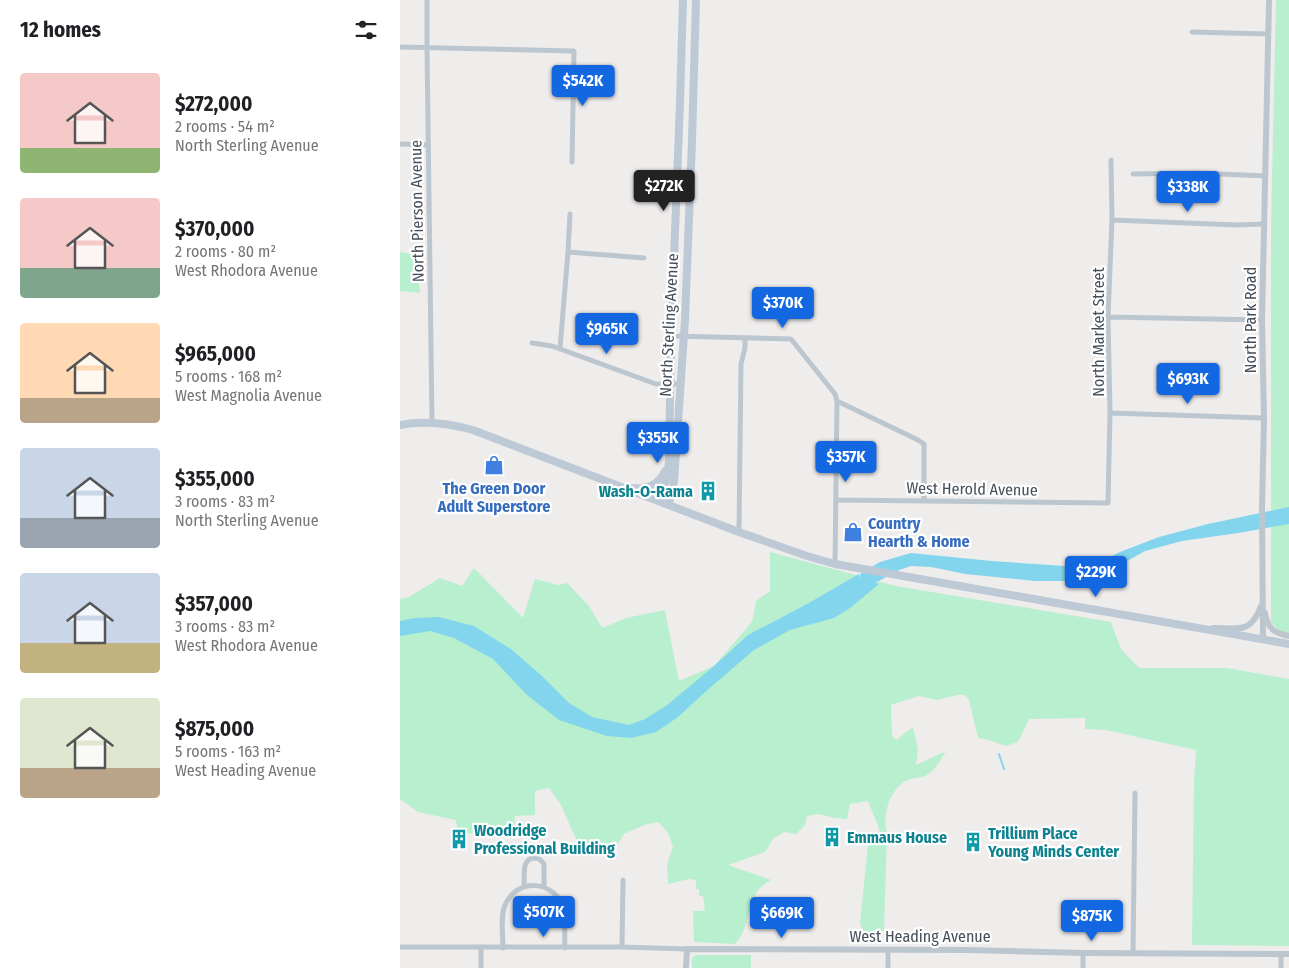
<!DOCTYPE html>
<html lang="en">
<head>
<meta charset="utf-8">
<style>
  :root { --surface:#fff; --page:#f6f6f6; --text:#202124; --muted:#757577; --accent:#1368e2 }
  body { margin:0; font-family:"Fira Sans Condensed",sans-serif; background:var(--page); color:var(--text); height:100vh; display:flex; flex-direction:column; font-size:19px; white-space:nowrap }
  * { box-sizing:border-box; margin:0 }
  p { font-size:16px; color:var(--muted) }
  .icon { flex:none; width:28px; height:28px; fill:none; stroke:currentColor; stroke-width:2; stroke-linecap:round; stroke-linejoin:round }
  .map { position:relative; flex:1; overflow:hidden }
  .sheet { display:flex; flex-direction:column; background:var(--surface); width:400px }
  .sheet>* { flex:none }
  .price { position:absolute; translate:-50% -42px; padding:0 11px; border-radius:5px; background:var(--accent); color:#fff; font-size:16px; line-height:32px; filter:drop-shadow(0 1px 2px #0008) }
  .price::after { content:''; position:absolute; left:50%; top:30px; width:15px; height:11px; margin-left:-8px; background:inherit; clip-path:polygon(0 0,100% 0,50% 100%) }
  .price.selected { background:#222; color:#fff }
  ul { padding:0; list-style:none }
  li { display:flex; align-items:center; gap:15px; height:125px; padding:0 20px }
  li span { display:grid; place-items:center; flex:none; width:140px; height:100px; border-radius:5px; color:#555 }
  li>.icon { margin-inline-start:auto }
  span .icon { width:60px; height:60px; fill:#fffc; stroke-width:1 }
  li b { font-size:21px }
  h2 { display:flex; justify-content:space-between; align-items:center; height:60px; padding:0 20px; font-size:21px }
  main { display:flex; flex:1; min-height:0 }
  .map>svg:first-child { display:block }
</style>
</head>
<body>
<main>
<section class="sheet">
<h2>12 homes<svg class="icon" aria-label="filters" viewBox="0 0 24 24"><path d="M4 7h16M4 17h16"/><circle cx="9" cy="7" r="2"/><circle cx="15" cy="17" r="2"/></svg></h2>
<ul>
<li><span style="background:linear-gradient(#f6c9c9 75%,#8fb573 0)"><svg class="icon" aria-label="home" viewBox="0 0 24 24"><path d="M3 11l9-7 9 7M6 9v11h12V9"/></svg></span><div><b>$272,000</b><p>2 rooms · 54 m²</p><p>North Sterling Avenue</p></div></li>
<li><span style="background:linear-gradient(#f6c9c9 70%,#7fa58c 0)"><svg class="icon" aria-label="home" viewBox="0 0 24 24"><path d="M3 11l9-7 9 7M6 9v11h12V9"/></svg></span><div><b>$370,000</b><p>2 rooms · 80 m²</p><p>West Rhodora Avenue</p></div></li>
<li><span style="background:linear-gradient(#ffd9b3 75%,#b9a48a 0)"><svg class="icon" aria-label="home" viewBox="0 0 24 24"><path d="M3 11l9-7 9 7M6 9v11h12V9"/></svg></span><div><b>$965,000</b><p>5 rooms · 168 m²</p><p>West Magnolia Avenue</p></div></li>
<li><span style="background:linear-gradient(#c9d6e8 70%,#9aa5b1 0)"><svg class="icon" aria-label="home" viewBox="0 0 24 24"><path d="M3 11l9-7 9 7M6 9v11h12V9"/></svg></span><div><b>$355,000</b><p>3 rooms · 83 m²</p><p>North Sterling Avenue</p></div></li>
<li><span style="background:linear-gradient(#c9d6e8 70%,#c2b280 0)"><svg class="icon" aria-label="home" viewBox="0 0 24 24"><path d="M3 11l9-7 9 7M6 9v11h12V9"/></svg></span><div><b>$357,000</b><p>3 rooms · 83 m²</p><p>West Rhodora Avenue</p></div></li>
<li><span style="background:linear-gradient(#dfe7d0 70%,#b9a48a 0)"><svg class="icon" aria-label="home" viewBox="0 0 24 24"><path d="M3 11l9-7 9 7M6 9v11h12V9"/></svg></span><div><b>$875,000</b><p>5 rooms · 163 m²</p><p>West Heading Avenue</p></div></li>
</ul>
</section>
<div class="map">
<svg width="889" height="968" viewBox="0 0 889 968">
  <rect width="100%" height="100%" fill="#efecec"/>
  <path fill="#b8efcf" d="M 876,0 L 889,0 L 889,635 L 881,634 L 871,621 L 871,226 Z
    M 0,252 L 16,255 L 20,293 L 0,291 Z
    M 370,552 L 496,586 L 711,622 L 721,649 L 739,668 L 827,668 L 889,679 L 889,946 L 792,945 L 794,780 L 796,750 L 706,730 L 685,729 L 685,718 L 629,719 L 618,742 L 606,746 L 589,740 L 578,738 L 569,700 L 565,695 L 558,695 L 537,700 L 519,696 L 491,705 L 492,735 L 496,740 L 513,727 L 518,749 L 516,765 L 546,751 C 541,759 536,770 527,775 C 521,779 511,777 505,781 C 489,791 482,816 487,833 L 484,931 L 464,935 L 460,923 L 469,836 L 480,831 L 468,801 L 450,804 L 447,819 L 434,818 L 419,814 L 407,816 L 405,825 L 396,834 L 384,832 L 373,839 L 365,852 L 328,865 L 371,880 C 346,893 353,913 342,934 C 340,938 337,941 335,944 L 294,942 L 293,911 L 305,911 L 303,896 L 299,896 L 299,889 L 296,889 L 296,880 L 289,879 L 268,884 L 267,864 L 273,847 L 268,833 L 258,822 L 244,825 L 224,834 L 214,850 L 183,855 L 161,805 L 149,788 L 135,791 L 135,815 L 115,816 L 114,838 L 58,832 L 56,820 L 18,812 L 0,799 L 0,599 L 9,597 L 40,578 L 62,586 L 74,568 L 123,618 L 135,579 L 158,585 L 167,583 L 189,606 L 202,628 L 226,618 L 265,610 L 279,681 L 314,666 L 352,622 L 356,601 L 370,591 Z
    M 296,955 L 351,955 L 351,968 L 292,968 L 292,958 Z"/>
  <path fill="#83d5ee" d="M 889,507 L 889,524 L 838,533 L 782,541 L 745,551 L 697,578 L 674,581 L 635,581 L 565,574 L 531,567 L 511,566 L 499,570 L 475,583 L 479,584 L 450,608 L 434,618 L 390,630 L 354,650 L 304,693 L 278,717 L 256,732 L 231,738 L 207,736 L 159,720 L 127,695 L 93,659 L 54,638 L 30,631 L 0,636 L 0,621 L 15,618 L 39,617 L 74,626 L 111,649 L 142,676 L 169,703 L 192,717 L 229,725 L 245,719 L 266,706 L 314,666 L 348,635 L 407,604 L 459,574 L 460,580 L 460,574 L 480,562 L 511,553 L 592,561 L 680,567 L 700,562 L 720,552 L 759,537 L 808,524 Z"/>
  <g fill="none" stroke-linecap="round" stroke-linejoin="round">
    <path stroke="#83d5ee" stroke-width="2" d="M 599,754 L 604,769"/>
    <path stroke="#bcc6cf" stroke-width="5" d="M 27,0 L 27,48 L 32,422
      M 792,32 L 868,34
      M 0,47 L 174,51 L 172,162
      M 0,144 L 28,145
      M 733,174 L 797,173 L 866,176
      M 712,220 L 836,225 L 865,224
      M 168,252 L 244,258
      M 708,317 L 862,320
      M 271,336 L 391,339 L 435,394 L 437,401 L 435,564
      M 132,343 L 152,346 L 256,384 L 280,384
      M 160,348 L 168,252 L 170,214
      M 437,401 L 518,440 L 524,444 L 524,501
      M 710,413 L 864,418
      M 436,500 L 708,503 L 710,413 L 708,317 L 712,220 L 711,160
      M 339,532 L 341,364 L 345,348 L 345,338
      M 124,886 C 125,877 121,859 134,858 C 139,858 141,860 144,864 L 144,887
      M 0,947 L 222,947 L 287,949
      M 222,947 L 223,880
      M 103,948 C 103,935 100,917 105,905 C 117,877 155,880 164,909 C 166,919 164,936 165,948
      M 733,953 L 735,793
      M 881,954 L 881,968
      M 81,968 L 81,947
      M 488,968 L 488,949
      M 683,968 L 683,953"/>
    <path stroke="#bcc6cf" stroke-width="6" d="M 865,613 C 868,629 874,633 889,636
      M 813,628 C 839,628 851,634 861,606
      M 863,639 L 862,509 L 864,418 L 862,320 L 869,0
      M 286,968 L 287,949 L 566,950 L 683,953 L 889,954"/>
    <path stroke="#bec9d6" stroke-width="8" d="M 0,425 C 25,420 48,423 73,430 L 339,532 L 407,556 L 435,564 L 889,644
      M 229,488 C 245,489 258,487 265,471
      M 263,503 L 270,500 L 274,481 L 285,320 L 292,141 L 296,0
      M 263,503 C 262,487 268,476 269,461 L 271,336 L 280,102 L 283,0"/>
  </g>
  <defs>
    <symbol id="shop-bare" viewBox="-9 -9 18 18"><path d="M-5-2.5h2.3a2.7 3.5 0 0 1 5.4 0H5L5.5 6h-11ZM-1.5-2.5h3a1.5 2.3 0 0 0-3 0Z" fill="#3f7fe0" stroke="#fff" stroke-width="2.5" paint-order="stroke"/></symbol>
    <symbol id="building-bare" viewBox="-9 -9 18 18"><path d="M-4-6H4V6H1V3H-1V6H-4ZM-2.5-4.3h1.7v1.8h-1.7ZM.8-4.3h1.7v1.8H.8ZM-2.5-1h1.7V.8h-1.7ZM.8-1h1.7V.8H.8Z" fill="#0f9aa8" stroke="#fff" stroke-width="2.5" paint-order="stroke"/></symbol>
  </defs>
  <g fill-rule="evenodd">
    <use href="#shop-bare" x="80" y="451" width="28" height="28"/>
    <use href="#building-bare" x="294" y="477" width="28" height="28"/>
    <use href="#shop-bare" x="439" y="518" width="28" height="28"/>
    <use href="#building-bare" x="418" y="823" width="28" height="28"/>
    <use href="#building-bare" x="45" y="825" width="28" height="28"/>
    <use href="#building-bare" x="559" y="828" width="28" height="28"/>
  </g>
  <g text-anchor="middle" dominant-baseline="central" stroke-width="4.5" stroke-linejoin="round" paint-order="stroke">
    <g font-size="16" fill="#444f5a" stroke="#fff">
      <text transform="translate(17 211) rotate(-91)">North Pierson Avenue</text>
      <text transform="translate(850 320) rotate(-90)">North Park Road</text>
      <text transform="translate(269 325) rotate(-87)">North Sterling Avenue</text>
      <text transform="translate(698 332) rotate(-90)">North Market Street</text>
      <text transform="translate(572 489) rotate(1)">West Herold Avenue</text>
      <text x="520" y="936">West Heading Avenue</text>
    </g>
    <g font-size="16" font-weight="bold" fill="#366cbe" stroke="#fff">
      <text x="94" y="488">The Green Door<tspan x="94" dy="18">Adult Superstore</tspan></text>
      <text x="468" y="523" text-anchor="start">Country<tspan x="468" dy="18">Hearth &amp; Home</tspan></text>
    </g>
    <g font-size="16" font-weight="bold" fill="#0d838f" stroke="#fff" text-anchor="start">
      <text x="293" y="491" text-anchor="end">Wash-O-Rama</text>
      <text x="74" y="830">Woodridge<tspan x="74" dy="18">Professional Building</tspan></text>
      <text x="588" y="833">Trillium Place<tspan x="588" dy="18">Young Minds Center</tspan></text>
      <text x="447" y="837">Emmaus House</text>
    </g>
  </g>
</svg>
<b class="price" style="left:183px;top:107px">$542K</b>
<b class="price selected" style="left:264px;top:212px">$272K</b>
<b class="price" style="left:788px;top:213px">$338K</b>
<b class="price" style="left:383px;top:329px">$370K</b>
<b class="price" style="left:207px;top:355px">$965K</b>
<b class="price" style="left:788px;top:405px">$693K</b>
<b class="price" style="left:258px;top:464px">$355K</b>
<b class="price" style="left:446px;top:483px">$357K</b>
<b class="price" style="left:696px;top:598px">$229K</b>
<b class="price" style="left:144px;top:938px">$507K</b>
<b class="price" style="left:382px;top:939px">$669K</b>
<b class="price" style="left:692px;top:942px">$875K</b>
</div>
</main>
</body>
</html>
